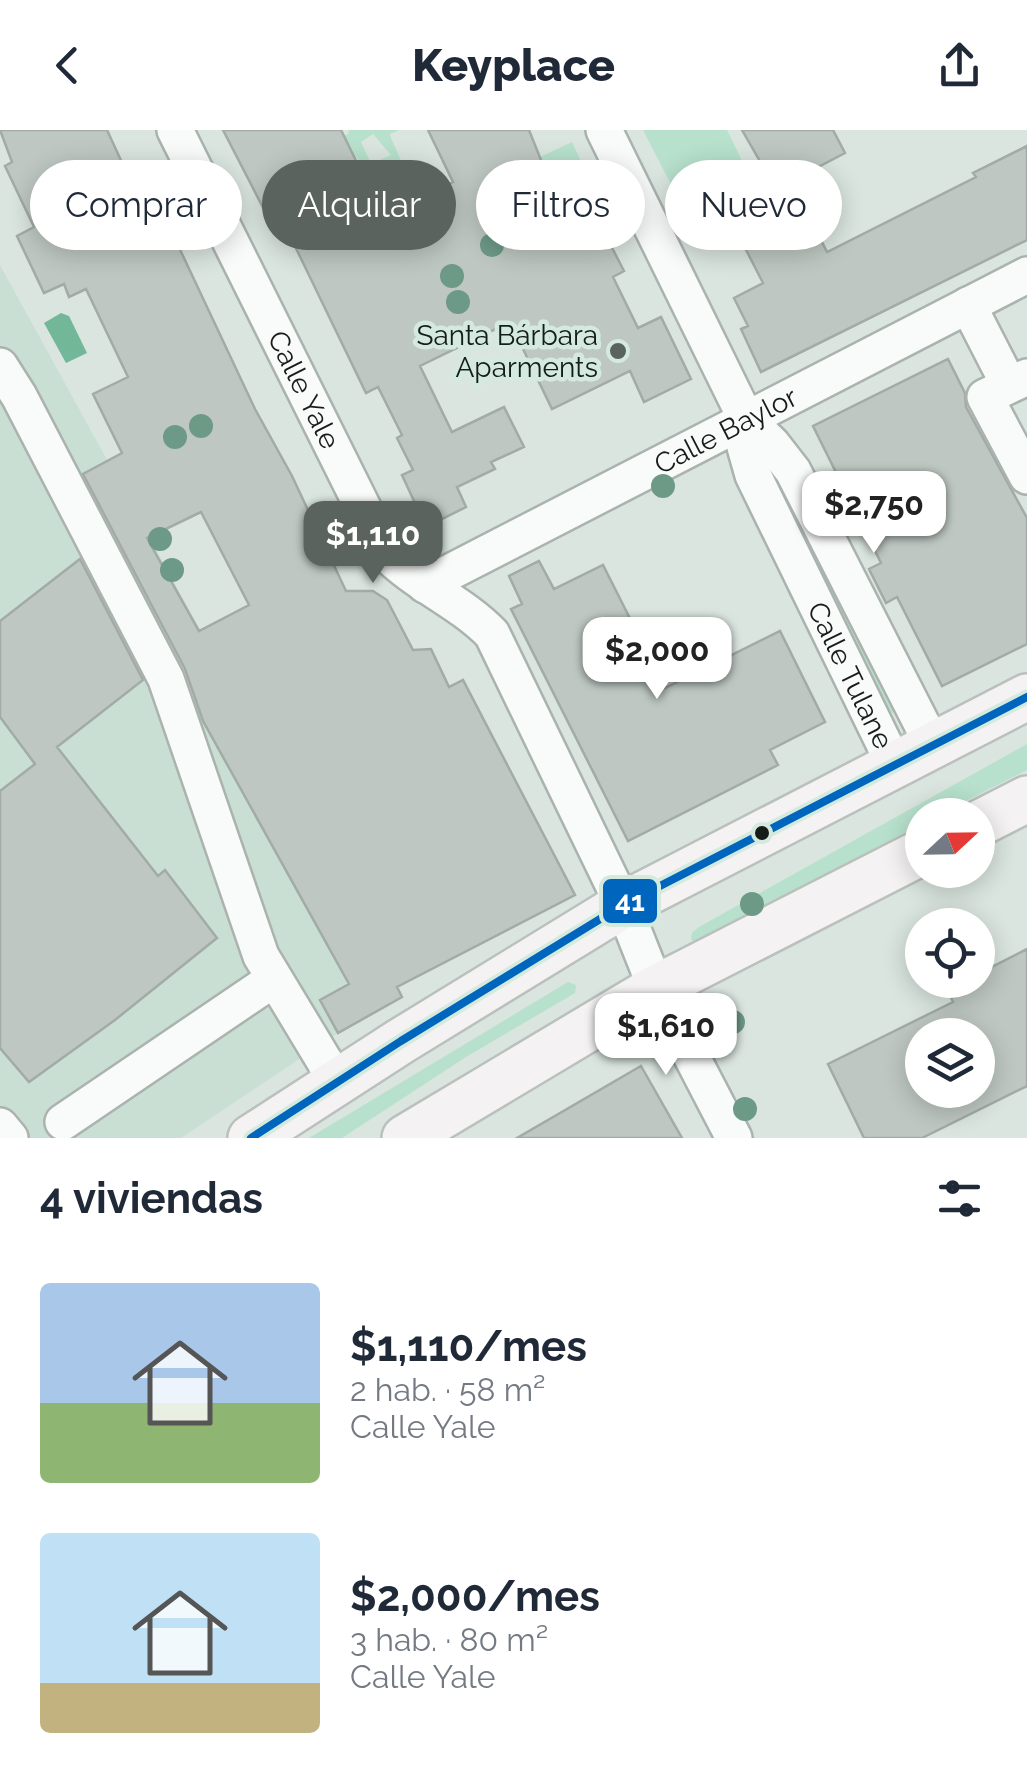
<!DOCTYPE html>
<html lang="es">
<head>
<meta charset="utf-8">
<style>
  :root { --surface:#fff; --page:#f6f6f7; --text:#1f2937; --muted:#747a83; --accent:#5b635e }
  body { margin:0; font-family:Raleway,sans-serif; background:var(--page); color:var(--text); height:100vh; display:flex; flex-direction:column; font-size:38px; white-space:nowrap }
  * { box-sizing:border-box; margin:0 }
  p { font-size:32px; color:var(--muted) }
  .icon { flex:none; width:55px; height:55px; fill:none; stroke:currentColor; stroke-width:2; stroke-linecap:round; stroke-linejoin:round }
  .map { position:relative; height:1008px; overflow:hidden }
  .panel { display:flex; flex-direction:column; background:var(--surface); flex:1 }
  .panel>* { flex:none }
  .guide { position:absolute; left:30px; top:30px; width:968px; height:90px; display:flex; gap:20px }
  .needle { width:65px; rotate:68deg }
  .buttons { position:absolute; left:905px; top:668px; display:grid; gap:20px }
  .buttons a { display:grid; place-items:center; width:90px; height:90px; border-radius:50%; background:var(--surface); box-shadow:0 5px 25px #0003; font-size:50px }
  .price { position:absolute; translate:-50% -85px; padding:0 22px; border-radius:20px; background:#fff; color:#222; font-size:32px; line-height:65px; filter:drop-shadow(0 2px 5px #0008) }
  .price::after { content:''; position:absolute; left:50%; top:60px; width:30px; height:22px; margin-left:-15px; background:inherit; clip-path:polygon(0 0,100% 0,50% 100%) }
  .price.selected { background:var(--accent); color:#fff }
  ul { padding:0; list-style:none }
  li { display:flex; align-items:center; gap:30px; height:250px; padding:0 40px }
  li span { display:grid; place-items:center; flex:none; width:280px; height:200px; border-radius:10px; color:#555 }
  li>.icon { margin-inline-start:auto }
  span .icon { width:120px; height:120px; fill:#fffc; stroke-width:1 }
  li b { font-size:42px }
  h2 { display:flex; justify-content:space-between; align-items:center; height:120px; padding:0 40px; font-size:42px }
  .pill { padding:0 35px; border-radius:45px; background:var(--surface); box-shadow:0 5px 25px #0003; font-size:35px; line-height:90px }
  .pill.selected { background:var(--accent); color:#fff }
  header { display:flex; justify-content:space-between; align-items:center; height:130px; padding:0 40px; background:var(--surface); font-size:45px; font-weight:800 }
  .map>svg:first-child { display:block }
</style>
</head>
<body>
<header><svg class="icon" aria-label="back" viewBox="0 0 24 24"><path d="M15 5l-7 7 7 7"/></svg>Keyplace<svg class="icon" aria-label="share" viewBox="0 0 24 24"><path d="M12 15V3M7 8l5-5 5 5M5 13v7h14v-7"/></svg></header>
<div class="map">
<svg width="1027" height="1008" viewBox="0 0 1027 1008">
  <rect width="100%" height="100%" fill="#dae5df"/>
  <path fill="#cadfd4" d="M 0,135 L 402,867 L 338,903 L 181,1008 L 0,1008 Z"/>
  <path fill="#b7e1cc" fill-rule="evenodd" d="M 348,0 L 399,0 L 390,4 L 391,8 L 416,64 L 359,93 L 354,83 L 377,70 L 357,27 L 334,37 L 333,14 L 349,3 ZM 373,4 L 391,25 L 371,34 L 361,12 Z
    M 643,0 L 727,0 L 761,70 L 695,101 Z
    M 572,12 L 590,51 L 549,69 L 538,51 L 544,41 L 540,27 Z
    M 772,334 L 898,585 L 890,582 L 769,339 Z
    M 1027,614 L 1027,640 L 938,685 L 922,685 L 922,693 L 701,813 L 694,813 L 691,809 L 692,803 L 699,797 Z
    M 568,852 L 576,855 L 575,863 L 466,927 L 342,1008 L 309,1008 Z"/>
  <path fill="#72b798" d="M 61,183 L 69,186 L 87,223 L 66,233 L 44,193 Z"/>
  <path fill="#bec7c2" stroke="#a2aba6" stroke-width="2.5" fill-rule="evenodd" d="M 0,0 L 107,0 L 130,50 L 141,45 L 160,77 L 255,279 L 292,346 L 346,461 L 373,461 L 387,470 L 413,520 L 431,519 L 449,557 L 463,550 L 575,765 L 397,857 L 402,867 L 338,903 L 320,870 L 349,854 L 203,591 L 185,539 L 83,344 L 122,323 L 93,264 L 128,247 L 86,159 L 69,167 L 64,154 L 44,163 L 17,106 L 34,97 L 5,36 L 12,32 ZM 201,382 L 249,475 L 199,501 L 147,408 Z
    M 223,0 L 341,0 L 381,82 L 453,52 L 428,0 L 529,0 L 545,40 L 540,55 L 561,92 L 591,77 L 624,141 L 613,147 L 638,198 L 661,187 L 691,249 L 644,272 L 630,241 L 552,279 L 510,192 L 420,236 L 452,302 L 504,277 L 524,317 L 491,332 L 495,339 L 457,357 L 466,377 L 426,397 L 402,345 L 413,340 L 397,308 L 402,305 L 378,257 L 366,263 L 292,110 L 283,95 L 274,99 Z
    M 742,0 L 833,0 L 845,23 L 776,59 Z
    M 1027,16 L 1027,110 L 761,242 L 741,199 L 748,196 L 734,168 L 763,153 L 741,110 L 805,78 L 827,122 L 976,47 L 973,43 Z
    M 948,229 L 965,263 L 966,277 L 1027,388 L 1027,514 L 942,556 L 897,467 L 886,473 L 869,439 L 881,433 L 813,296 Z
    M 80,429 L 143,550 L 57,617 L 158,746 L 165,740 L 217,808 L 115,890 L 29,952 L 0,918 L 0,661 L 35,634 L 0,587 L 0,491 Z
    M 539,431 L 554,459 L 603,435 L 665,558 L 780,501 L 825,592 L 770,620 L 778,635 L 628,711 L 511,479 L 522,474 L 509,446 Z
    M 1027,819 L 1027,956 L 922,1008 L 864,1008 L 828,934 L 953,872 L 947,859 L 965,850 L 978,850 L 978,844 ZM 922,905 L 978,905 L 978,960 L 922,960 Z
    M 641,936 L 682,1008 L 517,1008 Z"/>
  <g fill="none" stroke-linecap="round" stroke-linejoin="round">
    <defs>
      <g id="minor">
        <path id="s1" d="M 175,0 L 385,422 C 417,455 460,471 492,504 L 623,775 L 656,858 L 734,1008"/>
        <path d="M 604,0 L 746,289 L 772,314 L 793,341 L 932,614"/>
        <path d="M 968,175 L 1009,255"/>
        <path d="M 0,236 L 19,266 L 166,549 L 261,826 L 337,952"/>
        <path d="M 1027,247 L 985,267 L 1027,346"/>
        <path id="s2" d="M 746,289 L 745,317 L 753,345 L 894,634"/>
        <path id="s3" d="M 425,455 L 1027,145"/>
        <path d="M 63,992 L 274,849"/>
        <path d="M 0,996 L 10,1008"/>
      </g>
      <path id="major" d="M 978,694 L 1027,669
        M 251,1008 L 401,911 L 623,775 L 1027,567
        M 405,1008 L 656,858 L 922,722"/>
    </defs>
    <use href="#minor" stroke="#aab3ae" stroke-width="40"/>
    <use href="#major" stroke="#bac0bd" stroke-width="50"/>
    <use href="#minor" stroke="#f9fbfa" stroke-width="35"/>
    <use href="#major" stroke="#f4f2f2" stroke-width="45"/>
    <defs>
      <path id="bus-1" d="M 251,1008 L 401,911 L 623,775 L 1027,567"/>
    </defs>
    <use href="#bus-1" stroke="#d5eade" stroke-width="15"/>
    <use href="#bus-1" stroke="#0065bd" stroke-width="8"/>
  </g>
  <g fill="#6d9987">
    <circle cx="492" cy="115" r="12"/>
    <circle cx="452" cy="146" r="12"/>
    <circle cx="458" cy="172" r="12"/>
    <circle cx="201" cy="296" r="12"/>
    <circle cx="175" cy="307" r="12"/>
    <circle cx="663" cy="356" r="12"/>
    <circle cx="160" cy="409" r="12"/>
    <circle cx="172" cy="440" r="12"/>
    <circle cx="752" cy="774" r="12"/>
    <circle cx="733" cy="892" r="12"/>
    <circle cx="745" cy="979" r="12"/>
  </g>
  <circle fill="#5b635e" stroke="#d5eade" stroke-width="4" cx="618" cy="221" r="10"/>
  <circle fill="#161d19" stroke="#d5eade" stroke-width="4" cx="762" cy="703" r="9"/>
  <g text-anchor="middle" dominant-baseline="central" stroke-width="9" stroke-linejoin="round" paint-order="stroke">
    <g font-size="28" fill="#161d19" stroke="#d5eade" text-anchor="end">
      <text x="598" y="205">Santa Bárbara<tspan x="598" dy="32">Aparments</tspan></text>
    </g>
    <g font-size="28" fill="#161d19" stroke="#d5eade">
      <text stroke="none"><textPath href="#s1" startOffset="290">Calle Yale</textPath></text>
      <text stroke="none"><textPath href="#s3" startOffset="338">Calle Baylor</textPath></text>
      <text stroke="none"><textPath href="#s2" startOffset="280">Calle Tulane</textPath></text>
    </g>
  </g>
  <rect stroke="#d5eade" stroke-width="4" x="601" y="747" width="58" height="48" rx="10" fill="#0065bd"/>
  <g font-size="28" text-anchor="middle" font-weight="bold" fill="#fff">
    <text x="630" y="781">41</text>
  </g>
</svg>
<div class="buttons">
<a><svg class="needle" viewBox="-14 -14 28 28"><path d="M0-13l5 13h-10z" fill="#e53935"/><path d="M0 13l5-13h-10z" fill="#747a83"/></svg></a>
<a><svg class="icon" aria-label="locate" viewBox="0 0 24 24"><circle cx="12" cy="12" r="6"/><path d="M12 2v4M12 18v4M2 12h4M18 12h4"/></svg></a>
<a><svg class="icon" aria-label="layers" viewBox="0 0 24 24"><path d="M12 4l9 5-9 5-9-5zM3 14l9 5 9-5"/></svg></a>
</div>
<b class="price" style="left:874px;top:426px">$2,750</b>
<b class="price selected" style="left:373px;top:456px">$1,110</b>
<b class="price" style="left:657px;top:572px">$2,000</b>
<b class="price" style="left:666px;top:948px">$1,610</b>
<div class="guide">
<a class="pill">Comprar</a>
<a class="pill selected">Alquilar</a>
<a class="pill">Filtros</a>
<a class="pill">Nuevo</a>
</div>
</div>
<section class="panel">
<h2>4 viviendas<svg class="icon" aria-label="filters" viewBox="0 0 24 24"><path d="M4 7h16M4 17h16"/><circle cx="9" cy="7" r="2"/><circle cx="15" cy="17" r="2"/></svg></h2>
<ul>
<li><span style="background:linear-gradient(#a9c7e8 60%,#8fb573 0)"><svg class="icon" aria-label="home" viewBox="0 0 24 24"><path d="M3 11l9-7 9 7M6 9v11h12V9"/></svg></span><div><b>$1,110/mes</b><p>2 hab. · 58 m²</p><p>Calle Yale</p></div></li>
<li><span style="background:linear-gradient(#bfe0f5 75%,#c2b280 0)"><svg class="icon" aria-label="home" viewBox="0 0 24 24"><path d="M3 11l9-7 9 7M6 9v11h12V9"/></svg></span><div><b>$2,000/mes</b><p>3 hab. · 80 m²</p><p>Calle Yale</p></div></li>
</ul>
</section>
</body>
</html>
